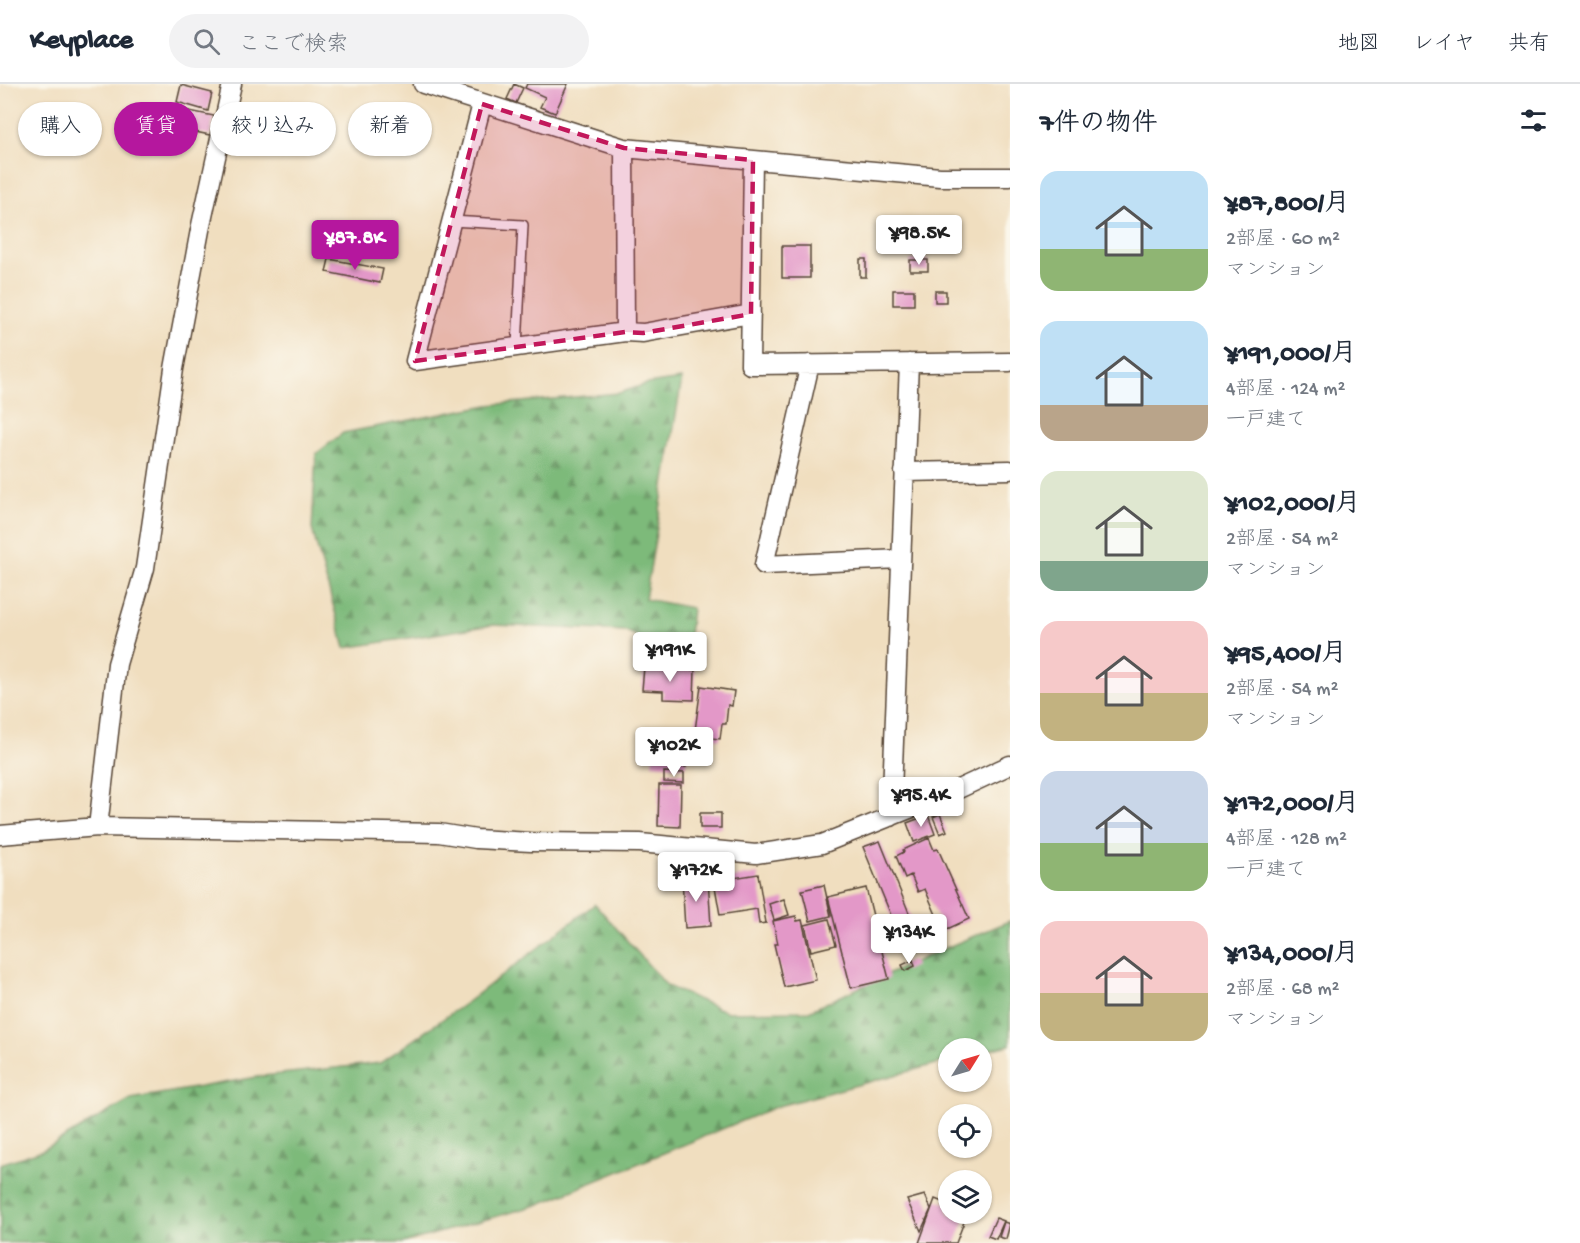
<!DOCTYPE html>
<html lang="ja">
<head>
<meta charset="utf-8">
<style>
  :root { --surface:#fff; --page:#f2f2f3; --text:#1f2937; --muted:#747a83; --line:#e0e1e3; --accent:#b5179e }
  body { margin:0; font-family:"Gochi Hand","Klee One",sans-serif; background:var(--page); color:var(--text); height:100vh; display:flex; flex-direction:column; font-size:22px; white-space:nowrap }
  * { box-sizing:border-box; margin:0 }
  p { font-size:20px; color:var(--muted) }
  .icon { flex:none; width:33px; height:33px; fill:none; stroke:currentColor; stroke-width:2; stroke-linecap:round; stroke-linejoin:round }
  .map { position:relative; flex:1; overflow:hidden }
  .panel { display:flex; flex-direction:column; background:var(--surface); width:570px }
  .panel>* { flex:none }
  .top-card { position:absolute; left:18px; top:18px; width:570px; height:54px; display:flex; gap:12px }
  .needle { width:39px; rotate:53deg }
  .controls { position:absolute; left:938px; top:954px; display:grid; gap:12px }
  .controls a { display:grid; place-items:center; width:54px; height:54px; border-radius:50%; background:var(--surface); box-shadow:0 2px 4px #0004; font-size:30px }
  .price { position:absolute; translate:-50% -51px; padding:0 14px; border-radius:6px; background:#fff; color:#222; font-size:20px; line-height:39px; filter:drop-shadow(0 2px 3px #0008) }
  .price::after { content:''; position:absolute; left:50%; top:36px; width:18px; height:14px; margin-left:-9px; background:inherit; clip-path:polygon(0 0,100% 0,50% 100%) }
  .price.active { background:var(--accent); color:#fff }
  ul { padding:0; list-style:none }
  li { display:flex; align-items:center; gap:18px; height:150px; padding:0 30px }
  li span { display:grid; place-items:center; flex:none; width:168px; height:120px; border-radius:18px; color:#555 }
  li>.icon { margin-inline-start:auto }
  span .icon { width:72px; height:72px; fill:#fffc; stroke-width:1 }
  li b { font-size:26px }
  h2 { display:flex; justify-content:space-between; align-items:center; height:72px; padding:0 30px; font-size:26px }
  .chip { padding:0 21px; border-radius:27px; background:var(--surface); box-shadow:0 2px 4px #0004; font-size:21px; line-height:54px }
  .chip.active { background:var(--accent); color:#fff }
  header { display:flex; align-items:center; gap:36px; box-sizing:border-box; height:84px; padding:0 30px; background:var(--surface); border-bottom:2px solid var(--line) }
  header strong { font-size:28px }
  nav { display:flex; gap:33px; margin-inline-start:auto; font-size:21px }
  .search { width:420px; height:54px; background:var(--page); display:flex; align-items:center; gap:15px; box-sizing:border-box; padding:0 21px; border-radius:33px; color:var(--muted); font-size:22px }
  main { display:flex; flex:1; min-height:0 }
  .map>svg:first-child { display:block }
</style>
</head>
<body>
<header>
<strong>Keyplace</strong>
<div class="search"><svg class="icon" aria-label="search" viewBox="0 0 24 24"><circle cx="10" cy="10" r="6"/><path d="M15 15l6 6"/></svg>ここで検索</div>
<nav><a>地図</a><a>レイヤ</a><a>共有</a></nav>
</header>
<main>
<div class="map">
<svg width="1010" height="1159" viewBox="0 0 1010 1159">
  <defs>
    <pattern id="forest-firs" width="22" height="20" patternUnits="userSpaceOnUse" patternTransform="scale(1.5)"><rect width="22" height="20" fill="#7dba7a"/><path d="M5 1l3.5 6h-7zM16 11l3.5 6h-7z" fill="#689763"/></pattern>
  </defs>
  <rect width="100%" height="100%" fill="#fbf7ec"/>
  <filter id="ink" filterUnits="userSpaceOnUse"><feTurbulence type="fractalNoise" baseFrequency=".0167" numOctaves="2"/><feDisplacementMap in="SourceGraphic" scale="12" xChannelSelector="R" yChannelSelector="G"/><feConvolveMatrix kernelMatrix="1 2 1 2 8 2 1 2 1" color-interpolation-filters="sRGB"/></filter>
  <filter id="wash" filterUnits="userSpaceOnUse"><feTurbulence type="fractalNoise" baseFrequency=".008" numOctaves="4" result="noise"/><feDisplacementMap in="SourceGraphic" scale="24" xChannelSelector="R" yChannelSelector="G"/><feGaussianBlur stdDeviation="1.35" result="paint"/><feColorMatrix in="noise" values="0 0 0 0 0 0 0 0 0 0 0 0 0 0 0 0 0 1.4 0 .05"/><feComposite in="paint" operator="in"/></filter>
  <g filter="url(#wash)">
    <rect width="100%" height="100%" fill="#f0debf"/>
    <path fill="url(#forest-firs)" stroke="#5c724c" stroke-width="1.5" d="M 682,295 L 645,515 L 692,524 L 686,577 L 626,547 L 493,541 L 345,564 L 312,445 L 316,370 L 343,349 L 488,321 L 619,309 L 647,300 Z
      M 595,820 L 667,902 L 727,928 L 809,927 L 936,868 L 1010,837 L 1010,961 L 981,968 L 981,964 L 948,964 L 948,977 L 778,1022 L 537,1121 L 403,1159 L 0,1159 L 0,1080 L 43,1066 L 131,1015 L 263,992 L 380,979 L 470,916 Z"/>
    <g id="blocks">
      <path fill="#e398c8" d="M 514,0 L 523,4 L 516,19 L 507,15 Z
        M 527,0 L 568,0 L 555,29 L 540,23 L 545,13 L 525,4 Z
        M 181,1 L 212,9 L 208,27 L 177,18 Z
        M 175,24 L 214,32 L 210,51 L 171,43 Z
        M 782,162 L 810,162 L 810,194 L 782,194 Z
        M 329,175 L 383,185 L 380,199 L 326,188 Z
        M 860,175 L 866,175 L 866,193 L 860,193 Z
        M 910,176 L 928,176 L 928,187 L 910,187 Z
        M 893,206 L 914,206 L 914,221 L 893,221 Z
        M 935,207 L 946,207 L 946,218 L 935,218 Z
        M 644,583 L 695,586 L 694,616 L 663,615 L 663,607 L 642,606 Z
        M 701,602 L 734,607 L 732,622 L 728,621 L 726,640 L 722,640 L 720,655 L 711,654 L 710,659 L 694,654 Z
        M 666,651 L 682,653 L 681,656 L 688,657 L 686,683 L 652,680 L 653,672 L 648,672 L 649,662 L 654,662 L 655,653 L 666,654 Z
        M 664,688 L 684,689 L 684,699 L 664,698 Z
        M 659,701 L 681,701 L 680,743 L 658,742 Z
        M 700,729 L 721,729 L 721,744 L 700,744 Z
        M 940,730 L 947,747 L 940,750 L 933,733 Z
        M 928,731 L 935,750 L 914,758 L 907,739 Z
        M 929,754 L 934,766 L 938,765 L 969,835 L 943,847 L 925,805 L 918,808 L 911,791 L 905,794 L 896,772 L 904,768 L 903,766 Z
        M 880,757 L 922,861 L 910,866 L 904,851 L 900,853 L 863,763 Z
        M 717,777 L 720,791 L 711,793 L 708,779 Z
        M 661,779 L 679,779 L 680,801 L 665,801 L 665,795 L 661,795 Z
        M 758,790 L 766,839 L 759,840 L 757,825 L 720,831 L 714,797 Z
        M 708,794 L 711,842 L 685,844 L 682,795 Z
        M 824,801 L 831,832 L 810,837 L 802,806 Z
        M 866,804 L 889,895 L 851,904 L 828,813 Z
        M 784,815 L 789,831 L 774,836 L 769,820 Z
        M 796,832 L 797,837 L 802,836 L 816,896 L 784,903 L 774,860 L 778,860 L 773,837 Z
        M 829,835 L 836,861 L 811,867 L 805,841 Z
        M 913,876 L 915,882 L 905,887 L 902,881 Z
        M 925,1111 L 931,1125 L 921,1147 L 907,1116 Z
        M 948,1112 L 948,1130 L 967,1130 L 956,1159 L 919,1159 L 935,1115 L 945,1119 Z
        M 996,1134 L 1004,1137 L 996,1155 L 988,1152 Z
        M 1004,1138 L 1010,1140 L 1006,1155 L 999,1153 Z"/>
    </g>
  </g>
  <g filter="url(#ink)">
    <use href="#blocks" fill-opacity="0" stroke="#564536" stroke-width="1.5"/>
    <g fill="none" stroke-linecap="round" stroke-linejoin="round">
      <defs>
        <path id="lane" d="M 451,137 L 523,141 L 517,263"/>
        <path id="street" d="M 423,0 L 624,64 L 940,93 L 1010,93
          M 482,20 L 415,277 L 625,248
          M 624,64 L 625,248 L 643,249 L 751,230
          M 753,76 L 750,281 L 1010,278
          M 810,280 L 764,481 L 901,475
          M 904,388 L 1010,386
          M 891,733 L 909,279
          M 98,743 L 117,580 L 145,484 L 174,285 L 200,146 L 232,0
          M 0,751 L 98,743 L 439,749 L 476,755 L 531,758 L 640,759 L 756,770 L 822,760 L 952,708 L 1010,681"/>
      </defs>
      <use href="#lane" stroke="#564536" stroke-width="12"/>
      <use href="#street" stroke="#564536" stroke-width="21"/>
      <use href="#lane" stroke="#fff" stroke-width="9"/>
      <use href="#street" stroke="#fff" stroke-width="18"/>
    </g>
  </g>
  <path fill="#c2185b" fill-opacity="0.2" stroke="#c2185b" stroke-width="4.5" stroke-dasharray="12 8" stroke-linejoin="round" d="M 482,20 L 624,64 L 753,76 L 751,230 L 643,249 L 625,248 L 415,277 Z"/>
</svg>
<div class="controls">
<a><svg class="needle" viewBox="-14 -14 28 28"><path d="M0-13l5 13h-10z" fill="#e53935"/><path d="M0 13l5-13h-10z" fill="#747a83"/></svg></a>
<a><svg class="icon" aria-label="locate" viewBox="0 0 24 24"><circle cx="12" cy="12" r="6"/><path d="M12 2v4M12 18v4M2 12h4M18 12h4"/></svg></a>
<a><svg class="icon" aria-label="layers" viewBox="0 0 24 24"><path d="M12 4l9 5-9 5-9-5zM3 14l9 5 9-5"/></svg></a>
</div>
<b class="price" style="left:919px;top:182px">¥98.5K</b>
<b class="price active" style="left:355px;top:187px">¥87.8K</b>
<b class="price" style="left:670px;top:599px">¥191K</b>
<b class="price" style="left:674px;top:694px">¥102K</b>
<b class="price" style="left:921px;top:744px">¥95.4K</b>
<b class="price" style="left:696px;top:819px">¥172K</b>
<b class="price" style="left:909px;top:881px">¥134K</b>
<div class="top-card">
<a class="chip">購入</a>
<a class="chip active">賃貸</a>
<a class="chip">絞り込み</a>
<a class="chip">新着</a>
</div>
</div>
<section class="panel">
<h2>7件の物件<svg class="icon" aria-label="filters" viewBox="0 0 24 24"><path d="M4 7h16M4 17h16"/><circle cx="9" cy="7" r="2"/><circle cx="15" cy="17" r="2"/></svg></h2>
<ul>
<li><span style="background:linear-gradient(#bfe0f5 65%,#8fb573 0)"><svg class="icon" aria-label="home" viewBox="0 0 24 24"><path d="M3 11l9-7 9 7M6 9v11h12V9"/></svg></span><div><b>¥87,800/月</b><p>2部屋 · 60 m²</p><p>マンション</p></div></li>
<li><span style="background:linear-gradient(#bfe0f5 70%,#b9a48a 0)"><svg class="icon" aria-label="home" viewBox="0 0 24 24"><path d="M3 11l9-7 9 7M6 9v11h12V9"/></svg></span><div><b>¥191,000/月</b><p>4部屋 · 124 m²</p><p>一戸建て</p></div></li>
<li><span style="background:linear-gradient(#dfe7d0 75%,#7fa58c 0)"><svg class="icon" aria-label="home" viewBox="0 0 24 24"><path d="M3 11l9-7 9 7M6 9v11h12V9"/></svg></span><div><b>¥102,000/月</b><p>2部屋 · 54 m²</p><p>マンション</p></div></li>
<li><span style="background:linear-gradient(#f6c9c9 60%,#c2b280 0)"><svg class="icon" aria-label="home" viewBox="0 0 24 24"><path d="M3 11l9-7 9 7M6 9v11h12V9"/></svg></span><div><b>¥95,400/月</b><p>2部屋 · 54 m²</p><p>マンション</p></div></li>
<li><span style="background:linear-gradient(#c9d6e8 60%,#8fb573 0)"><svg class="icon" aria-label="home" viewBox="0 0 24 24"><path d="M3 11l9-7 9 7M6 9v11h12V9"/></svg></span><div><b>¥172,000/月</b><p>4部屋 · 128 m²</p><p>一戸建て</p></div></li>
<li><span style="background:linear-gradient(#f6c9c9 60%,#c2b280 0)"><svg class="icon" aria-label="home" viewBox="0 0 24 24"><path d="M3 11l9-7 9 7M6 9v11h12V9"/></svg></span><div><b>¥134,000/月</b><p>2部屋 · 68 m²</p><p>マンション</p></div></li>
</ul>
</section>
</main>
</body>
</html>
